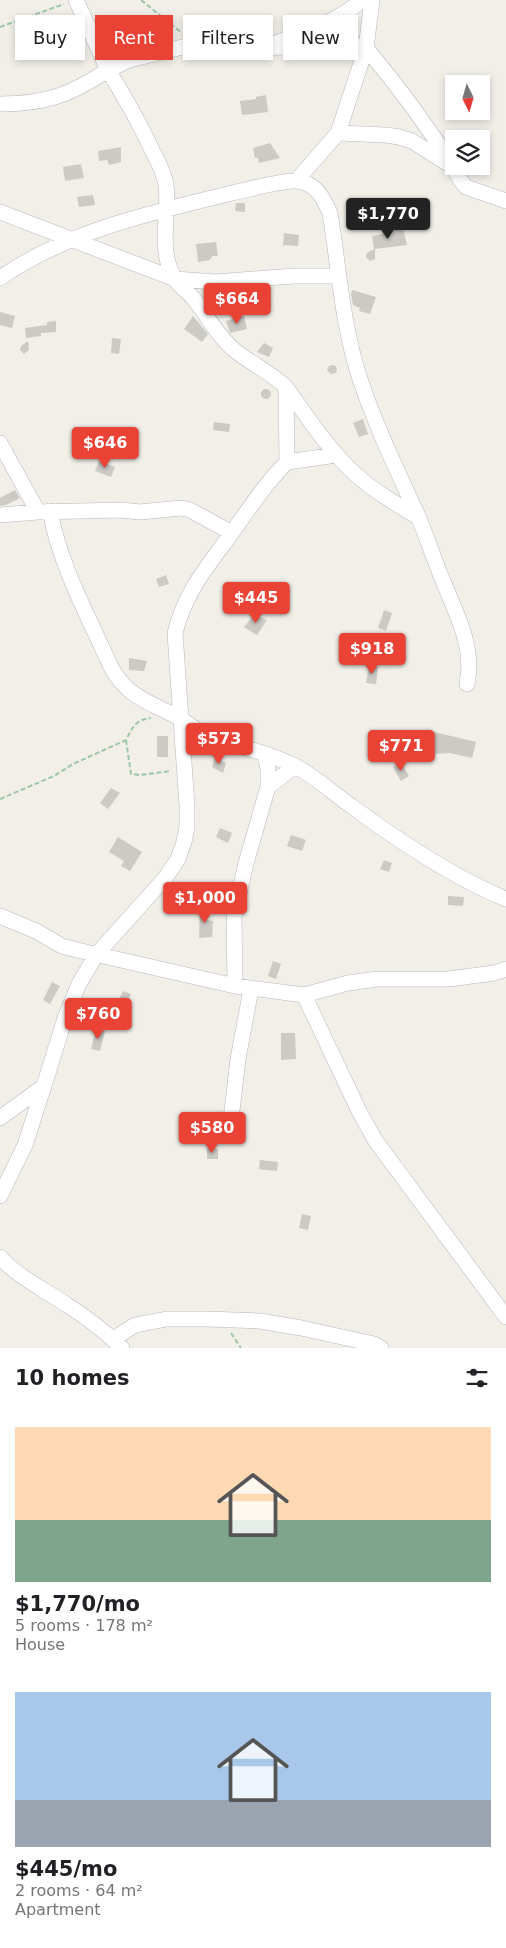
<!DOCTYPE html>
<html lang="en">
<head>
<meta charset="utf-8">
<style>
  :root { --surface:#fff; --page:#f6f6f6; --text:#202124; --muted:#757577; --accent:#ea4335 }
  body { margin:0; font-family:"DejaVu Sans",sans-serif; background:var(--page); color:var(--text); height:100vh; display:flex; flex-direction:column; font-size:19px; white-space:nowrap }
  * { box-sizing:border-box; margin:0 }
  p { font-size:16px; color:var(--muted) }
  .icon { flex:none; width:28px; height:28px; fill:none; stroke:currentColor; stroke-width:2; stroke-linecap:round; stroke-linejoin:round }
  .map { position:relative; height:1348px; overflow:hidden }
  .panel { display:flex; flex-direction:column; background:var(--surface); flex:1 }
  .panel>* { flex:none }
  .hud { position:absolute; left:15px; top:15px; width:476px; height:45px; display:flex; gap:10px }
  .needle { width:32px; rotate:175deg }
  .controls { position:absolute; left:445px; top:75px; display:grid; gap:10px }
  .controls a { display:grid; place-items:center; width:45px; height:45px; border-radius:0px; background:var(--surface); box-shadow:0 2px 8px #0003; font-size:25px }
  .price { position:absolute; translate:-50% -42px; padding:0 11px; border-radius:5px; background:var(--accent); color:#fff; font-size:16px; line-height:32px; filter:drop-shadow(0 1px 2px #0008) }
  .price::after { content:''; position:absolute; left:50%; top:30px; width:15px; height:11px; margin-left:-8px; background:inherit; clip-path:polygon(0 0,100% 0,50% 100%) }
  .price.on { background:#222; color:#fff }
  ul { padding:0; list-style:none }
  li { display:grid; align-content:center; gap:10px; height:265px; padding:0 15px }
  li span { display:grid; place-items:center; height:155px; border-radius:0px; color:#555 }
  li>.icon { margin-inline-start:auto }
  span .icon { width:90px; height:90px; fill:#fffc; stroke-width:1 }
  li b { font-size:21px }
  h2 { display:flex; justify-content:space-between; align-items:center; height:60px; padding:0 15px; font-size:21px }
  .tag { padding:0 18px; border-radius:0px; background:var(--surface); box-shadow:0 2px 8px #0003; font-size:18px; line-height:45px }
  .tag.on { background:var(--accent); color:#fff }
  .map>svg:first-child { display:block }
</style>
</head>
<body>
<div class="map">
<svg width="506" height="1348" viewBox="0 0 506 1348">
  <rect width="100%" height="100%" fill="#f1efe8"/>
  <path fill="#cccac5" d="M 117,44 L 118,55 L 112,57 L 108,47 Z
    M 48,48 L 50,57 L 41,59 L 37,50 Z
    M 266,95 L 268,112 L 242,115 L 240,101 L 256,99 L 256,97 Z
    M 270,143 L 280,158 L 259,163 L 258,158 L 255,158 L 253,148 Z
    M 121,147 L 121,162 L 109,165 L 107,160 L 99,161 L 98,151 Z
    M 81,164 L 84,178 L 65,181 L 63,167 Z
    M 93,195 L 95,205 L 79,207 L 77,197 Z
    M 236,203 L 245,203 L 245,212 L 235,211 Z
    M 402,225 L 407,245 L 375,249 L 375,259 L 370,261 L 366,257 L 367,253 L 374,249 L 372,236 L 382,234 L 382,227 Z
    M 284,233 L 299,235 L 298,246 L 283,245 Z
    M 216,242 L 218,256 L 212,256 L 210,260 L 198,262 L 196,244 Z
    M 352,290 L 376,297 L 370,314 L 359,311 L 360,308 L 353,305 L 351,294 Z
    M 0,312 L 15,316 L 12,328 L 0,325 Z
    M 193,316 L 208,334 L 202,342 L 184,329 Z
    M 244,316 L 247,329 L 230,333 L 226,321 Z
    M 56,321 L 56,332 L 41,333 L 41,336 L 26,338 L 25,328 L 47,325 L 47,322 Z
    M 112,338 L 121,339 L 119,354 L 111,353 Z
    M 28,341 L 29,350 L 24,354 L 20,350 L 21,346 Z
    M 264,343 L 273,348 L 269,357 L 257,352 Z
    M 334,365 L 337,368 L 336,373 L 331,374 L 327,370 L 329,366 Z
    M261 394a5 5 0 1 1 10 0a5 5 0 1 1-10 0Z
    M 363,419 L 368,434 L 359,437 L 353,423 Z
    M 214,422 L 230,424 L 229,432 L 213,430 Z
    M 99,461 L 115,467 L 111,477 L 95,471 Z
    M 15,490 L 20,498 L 6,505 L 0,506 L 0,498 Z
    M 166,575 L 169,584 L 159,587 L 156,579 Z
    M 384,610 L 392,613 L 386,631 L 378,628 Z
    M 254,615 L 267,620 L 257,635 L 244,627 Z
    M 129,658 L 147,661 L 144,671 L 129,670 Z
    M 369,666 L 378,667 L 376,684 L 366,683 Z
    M 434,732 L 476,742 L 472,758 L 450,753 L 433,754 L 433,748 L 430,748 L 429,740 L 435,739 Z
    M 157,736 L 168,736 L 168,757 L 157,757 Z
    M 215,758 L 226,763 L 223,773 L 212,767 Z
    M 401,763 L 409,776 L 401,781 L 393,767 Z
    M 111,788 L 120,793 L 108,809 L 100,803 Z
    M 220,828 L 232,833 L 228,843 L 216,837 Z
    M 291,835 L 306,840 L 302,851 L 287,846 Z
    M 118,837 L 142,852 L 130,871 L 121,866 L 124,861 L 109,852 Z
    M 384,860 L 392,863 L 389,872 L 380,869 Z
    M 448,896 L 464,897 L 463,906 L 448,905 Z
    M 200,908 L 211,909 L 207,920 L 213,921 L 212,937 L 199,938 Z
    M 273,961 L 281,964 L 276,979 L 268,976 Z
    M 52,982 L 60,986 L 50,1004 L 43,1000 Z
    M 123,991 L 131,994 L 124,1009 L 116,1005 Z
    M 96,1029 L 105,1031 L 100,1051 L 91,1049 Z
    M 281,1033 L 295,1033 L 296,1059 L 281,1060 Z
    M 207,1148 L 218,1149 L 218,1159 L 207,1159 Z
    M 260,1160 L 278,1162 L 277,1171 L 259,1169 Z
    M 302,1214 L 311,1216 L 308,1230 L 299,1228 Z"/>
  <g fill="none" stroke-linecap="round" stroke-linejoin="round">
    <defs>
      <path id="minor" d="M 76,0 L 108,70 L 129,60 L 195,44 L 212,43 L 262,48 L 350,44 L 366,48 C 398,86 427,125 453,167
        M 278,42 C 307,32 338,21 362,0
        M 0,104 C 46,104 70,95 108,70 C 124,96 139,122 152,150 C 158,161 164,173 166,185 C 170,216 157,250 175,279 C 179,286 188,292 193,298 C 207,315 217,335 233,349 C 250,363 270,372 286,387 C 307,417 328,449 355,474 C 374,491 396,504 418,517
        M 338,133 L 386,135 L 399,137 L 412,141 L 453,167 L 461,181 L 466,187 L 506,201
        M 296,181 L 338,133 L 366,48 L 372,0
        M 0,212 L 175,279 L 216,282 L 293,276 L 338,276
        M 0,278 C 68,231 153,212 232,193 C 248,190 281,180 296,181 C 315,182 323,197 330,213 C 339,268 342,323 359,376 C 375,425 397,470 418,516 C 426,535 433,556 441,576 C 455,612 475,645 467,684
        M 0,443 L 38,512 L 121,510 L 140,512 L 181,508 L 190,510 L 232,533
        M 287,462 L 336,455
        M 50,511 C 60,566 88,615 110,665 C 125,695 146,701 174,715 C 186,721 196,731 209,736 C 237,747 268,752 295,766 C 316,777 334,794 354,808 C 399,841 454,878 506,899
        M 0,515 L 38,512
        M 265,754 L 268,768 L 268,787
        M 0,916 L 36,931 L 62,946 L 77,950 L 235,986 L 304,995 L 348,983 L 377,979 L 449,979 L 494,973 L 506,969
        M 235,986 L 234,916 L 246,863 L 268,787 L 295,766
        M 304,995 L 359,1111 L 375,1140 L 506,1317
        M 0,1118 L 44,1086 L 65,1018 L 79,984 L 96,955 L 166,877 L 178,859 L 184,842 L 187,827 L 187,806 L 175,633 C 185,592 207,567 231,534 C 249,509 265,484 287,462 L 286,387
        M 231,1119 L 238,1059 L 251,989
        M 0,1196 L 25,1145 L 44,1086
        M 0,1257 C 19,1278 44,1289 67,1305 C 86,1317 106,1332 122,1348
        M 113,1339 L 135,1325 L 167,1319 L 207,1319 L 260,1321 L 301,1328 L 374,1344 L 381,1348"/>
    </defs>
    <use href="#minor" stroke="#b5b8bc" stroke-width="16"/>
    <path stroke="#9cc7a9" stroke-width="2" stroke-dasharray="5 2.5" stroke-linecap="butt" d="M 141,0 L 182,33
      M 0,27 L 64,4
      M 126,740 L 131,774 L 140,775 L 171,771
      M 0,799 L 54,776 L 73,764 L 126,740 C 132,728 136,719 151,718
      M 231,1333 L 241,1348"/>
    <use href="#minor" stroke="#fff" stroke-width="15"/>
  </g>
</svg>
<div class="controls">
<a><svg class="needle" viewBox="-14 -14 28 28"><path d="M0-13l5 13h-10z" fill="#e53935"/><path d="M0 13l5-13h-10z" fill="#757577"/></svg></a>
<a><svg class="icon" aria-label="layers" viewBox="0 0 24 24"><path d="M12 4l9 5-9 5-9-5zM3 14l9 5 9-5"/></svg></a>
</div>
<b class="price on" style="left:388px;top:240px">$1,770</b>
<b class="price" style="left:237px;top:325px">$664</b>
<b class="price" style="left:105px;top:469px">$646</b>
<b class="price" style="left:256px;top:624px">$445</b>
<b class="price" style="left:372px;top:675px">$918</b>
<b class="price" style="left:219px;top:765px">$573</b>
<b class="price" style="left:401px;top:772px">$771</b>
<b class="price" style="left:205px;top:924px">$1,000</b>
<b class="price" style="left:98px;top:1040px">$760</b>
<b class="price" style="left:212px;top:1154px">$580</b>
<div class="hud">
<a class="tag">Buy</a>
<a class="tag on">Rent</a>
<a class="tag">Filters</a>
<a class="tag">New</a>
</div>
</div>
<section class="panel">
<h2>10 homes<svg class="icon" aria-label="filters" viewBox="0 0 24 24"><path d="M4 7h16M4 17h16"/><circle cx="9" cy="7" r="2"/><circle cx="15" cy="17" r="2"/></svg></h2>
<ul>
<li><span style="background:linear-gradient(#ffd9b3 60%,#7fa58c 0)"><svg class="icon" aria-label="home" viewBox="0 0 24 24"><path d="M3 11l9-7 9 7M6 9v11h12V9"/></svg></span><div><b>$1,770/mo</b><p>5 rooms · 178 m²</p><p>House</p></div></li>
<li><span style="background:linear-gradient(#a9c7e8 70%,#9aa5b1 0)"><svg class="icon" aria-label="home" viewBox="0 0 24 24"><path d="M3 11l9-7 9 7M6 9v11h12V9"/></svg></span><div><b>$445/mo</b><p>2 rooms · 64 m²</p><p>Apartment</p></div></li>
</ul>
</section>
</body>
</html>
